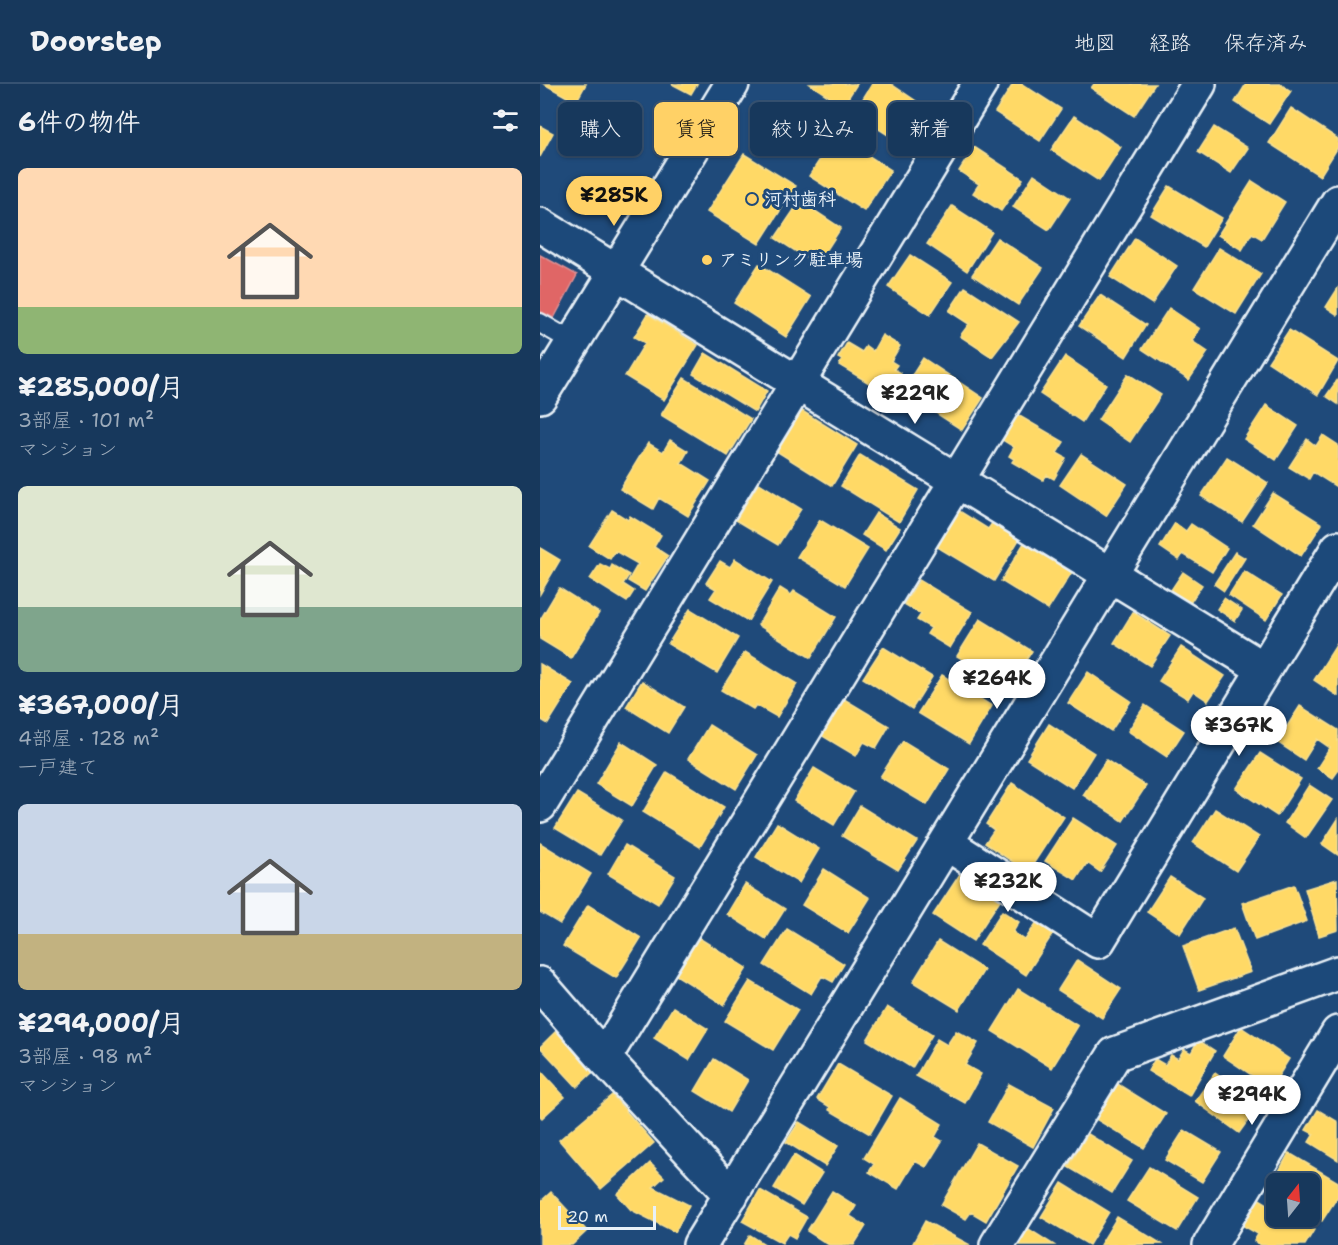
<!DOCTYPE html>
<html lang="ja">
<head>
<meta charset="utf-8">
<style>
  :root { --surface:#17385c; --page:#203f62; --text:#f1f3f6; --muted:#9eacbb; --line:#365272; --accent:#ffd166 }
  body { margin:0; font-family:"Shantell Sans","Klee One",sans-serif; background:var(--page); color:var(--text); height:100vh; display:flex; flex-direction:column; font-size:22px; white-space:nowrap }
  * { box-sizing:border-box; margin:0 }
  p { font-size:20px; color:var(--muted) }
  .icon { flex:none; width:33px; height:33px; fill:none; stroke:currentColor; stroke-width:2; stroke-linecap:round; stroke-linejoin:round }
  .map { position:relative; flex:1; overflow:hidden }
  .sheet { display:flex; flex-direction:column; background:var(--surface); width:540px }
  .sheet>* { flex:none }
  .banner { position:absolute; left:18px; top:18px; width:570px; height:54px; display:flex; gap:12px }
  .needle { width:39px; rotate:17deg }
  .buttons { position:absolute; left:726px; top:1089px; display:grid; gap:12px }
  .buttons a { display:grid; place-items:center; width:54px; height:54px; border-radius:9px; background:var(--surface); box-shadow:0 2px 4px #0004,0 0 0 2px var(--line); font-size:30px }
  .scale { position:absolute; left:18px; bottom:15px; width:98px; box-sizing:border-box; padding-left:6px; border:3px solid #e8f1f8; border-top:0; font-size:16px; line-height:21px; white-space:nowrap; color:#e8f1f8; -webkit-text-stroke:4px #1f4a7a; paint-order:stroke }
  .price { position:absolute; translate:-50% -51px; padding:0 14px; border-radius:21px; background:#fff; color:#222; font-size:20px; line-height:39px; filter:drop-shadow(0 2px 3px #0008) }
  .price::after { content:''; position:absolute; left:50%; top:36px; width:18px; height:14px; margin-left:-9px; background:inherit; clip-path:polygon(0 0,100% 0,50% 100%) }
  .price.selected { background:var(--accent); color:#111 }
  ul { padding:0; list-style:none }
  li { display:grid; align-content:center; gap:12px; height:318px; padding:0 18px }
  li span { display:grid; place-items:center; height:186px; border-radius:9px; color:#555 }
  li>.icon { margin-inline-start:auto }
  span .icon { width:108px; height:108px; fill:#fffc; stroke-width:1 }
  li b { font-size:26px }
  h2 { display:flex; justify-content:space-between; align-items:center; height:72px; padding:0 18px; font-size:26px }
  .pill { padding:0 21px; border-radius:9px; background:var(--surface); box-shadow:0 2px 4px #0004,0 0 0 2px var(--line); font-size:21px; line-height:54px }
  .pill.selected { background:var(--accent); color:#111 }
  header { display:flex; align-items:center; gap:36px; box-sizing:border-box; height:84px; padding:0 30px; background:var(--surface); border-bottom:2px solid var(--line) }
  header strong { font-size:28px }
  nav { display:flex; gap:33px; margin-inline-start:auto; font-size:21px }
  main { display:flex; flex:1; min-height:0 }
  .map>svg:first-child { display:block }
</style>
</head>
<body>
<header>
<strong>Doorstep</strong>
<nav><a>地図</a><a>経路</a><a>保存済み</a></nav>
</header>
<main>
<section class="sheet">
<h2>6件の物件<svg class="icon" aria-label="filters" viewBox="0 0 24 24"><path d="M4 7h16M4 17h16"/><circle cx="9" cy="7" r="2"/><circle cx="15" cy="17" r="2"/></svg></h2>
<ul>
<li><span style="background:linear-gradient(#ffd9b3 75%,#8fb573 0)"><svg class="icon" aria-label="home" viewBox="0 0 24 24"><path d="M3 11l9-7 9 7M6 9v11h12V9"/></svg></span><div><b>¥285,000/月</b><p>3部屋 · 101 m²</p><p>マンション</p></div></li>
<li><span style="background:linear-gradient(#dfe7d0 65%,#7fa58c 0)"><svg class="icon" aria-label="home" viewBox="0 0 24 24"><path d="M3 11l9-7 9 7M6 9v11h12V9"/></svg></span><div><b>¥367,000/月</b><p>4部屋 · 128 m²</p><p>一戸建て</p></div></li>
<li><span style="background:linear-gradient(#c9d6e8 70%,#c2b280 0)"><svg class="icon" aria-label="home" viewBox="0 0 24 24"><path d="M3 11l9-7 9 7M6 9v11h12V9"/></svg></span><div><b>¥294,000/月</b><p>3部屋 · 98 m²</p><p>マンション</p></div></li>
</ul>
</section>
<div class="map">
<svg width="798" height="1161" viewBox="0 0 798 1161">
  <rect width="100%" height="100%" fill="#1f4a7a"/>
  <filter id="ink" filterUnits="userSpaceOnUse"><feTurbulence type="fractalNoise" baseFrequency=".0167" numOctaves="2"/><feDisplacementMap in="SourceGraphic" scale="12" xChannelSelector="R" yChannelSelector="G"/><feConvolveMatrix kernelMatrix="1 2 1 2 8 2 1 2 1" color-interpolation-filters="sRGB"/></filter>
  <g filter="url(#ink)">
    <path fill="#ffd966" stroke="#f8e092" stroke-width="1.5" d="M 4,0 L 46,0 L 36,18 Z
      M 132,0 L 157,0 L 151,10 Z
      M 270,0 L 317,0 L 303,22 Z
      M 332,0 L 351,0 L 382,21 L 368,42 L 358,35 L 348,51 L 314,29 Z
      M 473,0 L 482,0 L 521,25 L 500,57 L 455,28 Z
      M 554,0 L 615,0 L 594,32 L 551,4 Z
      M 706,0 L 740,0 L 751,7 L 729,40 L 695,18 Z
      M 751,24 L 798,55 L 798,63 L 780,92 L 729,59 Z
      M 534,32 L 581,63 L 559,97 L 511,66 Z
      M 0,42 L 13,49 L 0,73 Z
      M 674,43 L 708,64 L 691,89 L 658,68 Z
      M 296,51 L 351,86 L 324,127 L 269,92 Z
      M 434,63 L 483,95 L 461,127 L 433,109 L 439,100 L 419,87 Z
      M 204,70 L 256,102 L 219,160 L 167,128 Z
      M 494,90 L 530,114 L 509,146 L 473,123 Z
      M 712,97 L 745,118 L 722,155 L 712,149 L 702,166 L 678,151 Z
      M 629,102 L 682,134 L 664,163 L 611,131 Z
      M 260,117 L 301,144 L 277,181 L 235,154 Z
      M 412,122 L 452,148 L 427,187 L 387,160 Z
      M 457,154 L 503,184 L 478,221 L 432,191 Z
      M 595,154 L 637,182 L 612,220 L 570,193 Z
      M 679,164 L 721,190 L 696,230 L 654,204 Z
      M 370,171 L 412,198 L 390,231 L 348,203 Z
      M 219,180 L 271,213 L 246,253 L 194,219 Z
      M 425,203 L 479,238 L 452,273 L 420,252 L 429,240 L 409,227 Z
      M 798,204 L 798,231 L 786,223 Z
      M 560,211 L 606,241 L 586,273 L 539,242 Z
      M 629,224 L 660,245 L 652,257 L 668,268 L 649,296 L 602,265 Z
      M 108,230 L 158,261 L 124,316 L 85,292 L 105,259 L 94,253 Z
      M 749,246 L 798,277 L 778,311 L 728,278 Z
      M 342,251 L 360,262 L 351,277 L 357,281 L 354,285 L 361,289 L 349,311 L 299,281 L 302,276 L 298,274 L 307,259 L 322,268 L 326,262 L 333,267 Z
      M 165,269 L 227,307 L 215,328 L 153,290 Z
      M 525,272 L 566,300 L 542,338 L 500,310 Z
      M 383,274 L 443,314 L 422,346 L 362,307 Z
      M 588,290 L 621,311 L 590,358 L 558,336 Z
      M 144,294 L 211,335 L 188,372 L 121,331 Z
      M 798,295 L 798,320 L 786,312 Z
      M 726,321 L 758,342 L 736,376 L 704,355 Z
      M 259,325 L 317,361 L 292,402 L 233,365 Z
      M 476,330 L 524,358 L 517,369 L 526,374 L 514,395 L 507,391 L 503,396 L 472,378 L 474,375 L 469,372 L 474,363 L 461,355 Z
      M 783,351 L 798,361 L 798,404 L 773,388 L 769,395 L 749,383 L 767,355 L 776,362 Z
      M 130,356 L 148,367 L 141,379 L 170,397 L 148,432 L 119,414 L 113,425 L 80,405 L 108,359 L 123,368 Z
      M 541,370 L 587,400 L 566,432 L 520,401 Z
      M 320,371 L 378,406 L 359,438 L 301,402 Z
      M 687,373 L 728,399 L 702,438 L 661,412 Z
      M 219,399 L 261,425 L 238,461 L 196,436 Z
      M 733,409 L 782,440 L 761,472 L 713,440 Z
      M 416,425 L 448,445 L 453,438 L 480,454 L 454,497 L 394,461 Z
      M 72,426 L 88,436 L 90,432 L 121,451 L 114,463 L 128,472 L 105,507 L 88,497 L 98,480 L 75,467 L 70,475 L 49,462 Z
      M 336,429 L 360,444 L 346,466 L 322,451 Z
      M 280,436 L 328,465 L 305,502 L 257,473 Z
      M 635,439 L 646,447 L 651,440 L 687,464 L 672,488 L 643,470 L 639,476 L 620,463 Z
      M 484,459 L 532,488 L 508,526 L 461,497 Z
      M 0,464 L 20,476 L 0,510 Z
      M 695,468 L 705,474 L 684,507 L 674,500 Z
      M 195,475 L 232,498 L 208,537 L 170,514 L 176,505 L 166,499 L 180,477 L 190,483 Z
      M 60,480 L 70,485 L 72,481 L 89,491 L 83,500 L 94,507 L 87,518 L 50,495 Z
      M 704,487 L 742,511 L 726,536 L 689,511 Z
      M 643,488 L 662,501 L 648,522 L 629,509 Z
      M 379,496 L 432,528 L 410,564 L 387,550 L 391,544 L 377,536 L 381,530 L 364,520 Z
      M 19,504 L 59,529 L 31,574 L 0,555 L 0,536 Z
      M 240,504 L 251,511 L 254,507 L 296,533 L 271,574 L 218,541 Z
      M 684,514 L 702,526 L 695,537 L 677,525 Z
      M 150,525 L 198,554 L 177,589 L 128,560 Z
      M 593,528 L 630,552 L 610,582 L 574,559 Z
      M 440,535 L 492,567 L 469,603 L 417,572 Z
      M 798,558 L 798,612 L 774,596 Z
      M 343,563 L 392,593 L 372,625 L 323,594 Z
      M 641,563 L 685,592 L 668,617 L 653,607 L 648,615 L 619,597 Z
      M 205,568 L 257,600 L 237,633 L 216,621 L 213,625 L 181,606 Z
      M 0,580 L 33,600 L 8,640 L 0,635 Z
      M 548,588 L 591,617 L 571,647 L 528,619 Z
      M 402,591 L 452,622 L 429,660 L 378,629 Z
      M 102,597 L 144,623 L 128,649 L 86,623 Z
      M 304,615 L 349,642 L 336,664 L 324,658 L 316,672 L 281,651 Z
      M 605,621 L 644,647 L 627,673 L 588,647 Z
      M 760,622 L 798,646 L 798,687 L 793,694 L 777,684 L 790,664 L 777,655 L 764,676 L 737,658 Z
      M 509,640 L 554,669 L 532,704 L 487,675 Z
      M 169,641 L 217,671 L 196,705 L 148,675 Z
      M 363,657 L 409,685 L 387,721 L 340,693 Z
      M 81,658 L 117,681 L 92,722 L 56,700 Z
      M 720,669 L 761,695 L 737,732 L 696,705 Z
      M 566,676 L 606,702 L 583,737 L 543,711 Z
      M 274,684 L 314,708 L 294,741 L 254,717 Z
      M 127,688 L 184,723 L 160,763 L 103,728 Z
      M 472,699 L 524,733 L 488,788 L 445,759 L 454,746 L 446,740 Z
      M 769,701 L 792,716 L 766,754 L 745,739 Z
      M 37,709 L 82,736 L 60,771 L 15,744 Z
      M 320,722 L 377,757 L 358,786 L 302,752 Z
      M 675,725 L 719,753 L 696,787 L 653,759 Z
      M 533,734 L 577,762 L 560,788 L 547,779 L 536,796 L 505,777 Z
      M 798,735 L 798,771 L 782,760 Z
      M 237,739 L 279,765 L 259,799 L 216,773 Z
      M 0,759 L 51,790 L 20,840 L 0,828 Z
      M 85,761 L 135,792 L 118,820 L 68,790 Z
      M 284,785 L 330,814 L 308,849 L 262,821 Z
      M 420,790 L 460,816 L 433,857 L 393,831 Z
      M 630,793 L 663,814 L 640,850 L 607,828 Z
      M 797,795 L 798,846 L 779,852 L 765,805 Z
      M 205,800 L 245,825 L 226,855 L 187,830 Z
      M 754,801 L 767,837 L 715,856 L 702,819 Z
      M 48,821 L 101,854 L 76,894 L 23,862 Z
      M 462,827 L 479,838 L 473,848 L 485,856 L 497,838 L 514,848 L 486,891 L 440,861 Z
      M 694,844 L 711,888 L 659,906 L 643,862 Z
      M 247,845 L 304,880 L 293,898 L 282,892 L 271,910 L 224,881 Z
      M 159,854 L 207,884 L 184,921 L 136,891 Z
      M 398,857 L 444,886 L 419,926 L 373,898 Z
      M 537,876 L 581,905 L 562,934 L 518,906 Z
      M 210,897 L 258,926 L 233,966 L 185,937 Z
      M 478,905 L 538,942 L 512,984 L 452,947 Z
      M 133,923 L 168,945 L 149,976 L 114,954 Z
      M 347,923 L 392,951 L 372,984 L 327,956 Z
      M 701,943 L 749,975 L 731,1004 L 683,972 Z
      M 16,947 L 53,988 L 37,1003 L 0,963 Z
      M 416,947 L 438,959 L 425,981 L 441,990 L 425,1019 L 376,992 L 397,955 L 407,961 Z
      M 658,956 L 675,967 L 649,1012 L 608,987 L 615,975 L 625,981 L 631,971 L 638,975 L 644,965 L 651,969 Z
      M 174,975 L 208,996 L 189,1028 L 155,1007 Z
      M 298,980 L 352,1012 L 330,1050 L 289,1026 L 290,1023 L 277,1015 Z
      M 0,986 L 25,1013 L 2,1034 L 0,1032 Z
      M 675,989 L 720,1020 L 699,1049 L 655,1017 Z
      M 576,999 L 626,1030 L 604,1064 L 554,1034 Z
      M 469,1000 L 514,1024 L 493,1063 L 448,1038 Z
      M 72,1011 L 114,1059 L 61,1105 L 19,1056 Z
      M 360,1014 L 402,1040 L 395,1053 L 402,1057 L 386,1083 L 375,1077 L 358,1105 L 329,1088 L 334,1080 L 324,1074 Z
      M 778,1026 L 798,1038 L 798,1076 L 769,1058 L 774,1050 L 766,1046 Z
      M 259,1038 L 298,1062 L 285,1082 L 246,1058 Z
      M 644,1046 L 681,1068 L 662,1098 L 625,1076 Z
      M 548,1050 L 592,1077 L 572,1109 L 528,1083 Z
      M 437,1059 L 478,1082 L 446,1137 L 431,1128 L 426,1135 L 401,1121 Z
      M 749,1069 L 798,1098 L 798,1112 L 782,1137 L 770,1130 L 770,1100 L 744,1100 L 746,1096 L 737,1091 Z
      M 254,1071 L 282,1089 L 262,1121 L 234,1104 Z
      M 110,1079 L 124,1093 L 113,1103 L 149,1121 L 135,1148 L 91,1126 L 77,1110 Z
      M 609,1083 L 658,1113 L 637,1147 L 587,1117 Z
      M 522,1099 L 569,1128 L 549,1161 L 501,1133 Z
      M 220,1106 L 267,1133 L 255,1154 L 248,1150 L 242,1159 L 202,1137 Z
      M 292,1107 L 316,1122 L 310,1132 L 326,1142 L 314,1161 L 289,1161 L 267,1147 Z
      M 11,1108 L 47,1147 L 32,1161 L 0,1161 L 0,1118 Z
      M 716,1113 L 736,1125 L 736,1132 L 750,1132 L 774,1146 L 765,1161 L 721,1161 L 714,1157 L 718,1150 L 700,1140 Z
      M 577,1133 L 622,1160 L 560,1161 Z
      M 385,1137 L 430,1161 L 372,1161 Z
      M 487,1144 L 514,1161 L 477,1161 Z
      M 210,1151 L 226,1161 L 204,1161 Z"/>
    <path fill="#e06666" stroke="#e29092" stroke-width="1.5" d="M 0,171 L 37,191 L 14,234 L 0,227 Z"/>
    <g fill="none" stroke-linecap="round" stroke-linejoin="round">
      <defs>
        <path id="lane" d="M 0,239 L 33,258"/>
        <path id="street" d="M 0,141 L 724,585
          M 0,721 L 440,0
          M 406,759 L 558,857 L 798,464
          M 0,900 L 64,974 L 191,1111
          M 64,974 L 659,0
          M 160,1161 L 798,118
          M 457,1161 L 575,970 L 798,889
          M 670,1161 L 798,949"/>
        <path id="secondary" d="M 0,312 L 192,0"/>
      </defs>
      <use href="#lane" stroke="#e8f1f8" stroke-width="22"/>
      <use href="#street" stroke="#e8f1f8" stroke-width="38"/>
      <use href="#secondary" stroke="#e8f1f8" stroke-width="38"/>
      <use href="#lane" stroke="#1f4a7a" stroke-width="18"/>
      <use href="#street" stroke="#1f4a7a" stroke-width="33"/>
      <use href="#secondary" stroke="#1f4a7a" stroke-width="33"/>
    </g>
  </g>
  <g fill="#ffd166" stroke="#1f4a7a" stroke-width="2">
    <circle cx="212" cy="115" r="6"/>
    <circle cx="167" cy="176" r="6"/>
  </g>
  <g text-anchor="middle" dominant-baseline="central" stroke-width="6" stroke-linejoin="round" paint-order="stroke">
    <g font-size="18" font-weight="bold" fill="#e8f1f8" stroke="#1f4a7a" text-anchor="start">
      <text x="224" y="115">河村歯科</text>
      <text x="179" y="176">アミリンク駐車場</text>
    </g>
  </g>
</svg>
<div class="buttons">
<a><svg class="needle" viewBox="-14 -14 28 28"><path d="M0-13l5 13h-10z" fill="#e53935"/><path d="M0 13l5-13h-10z" fill="#9eacbb"/></svg></a>
</div>
<div class="scale">20 m</div>
<b class="price selected" style="left:74px;top:143px">¥285K</b>
<b class="price" style="left:375px;top:341px">¥229K</b>
<b class="price" style="left:457px;top:626px">¥264K</b>
<b class="price" style="left:699px;top:673px">¥367K</b>
<b class="price" style="left:468px;top:829px">¥232K</b>
<b class="price" style="left:712px;top:1042px">¥294K</b>
<div class="banner">
<a class="pill">購入</a>
<a class="pill selected">賃貸</a>
<a class="pill">絞り込み</a>
<a class="pill">新着</a>
</div>
</div>
</main>
</body>
</html>
